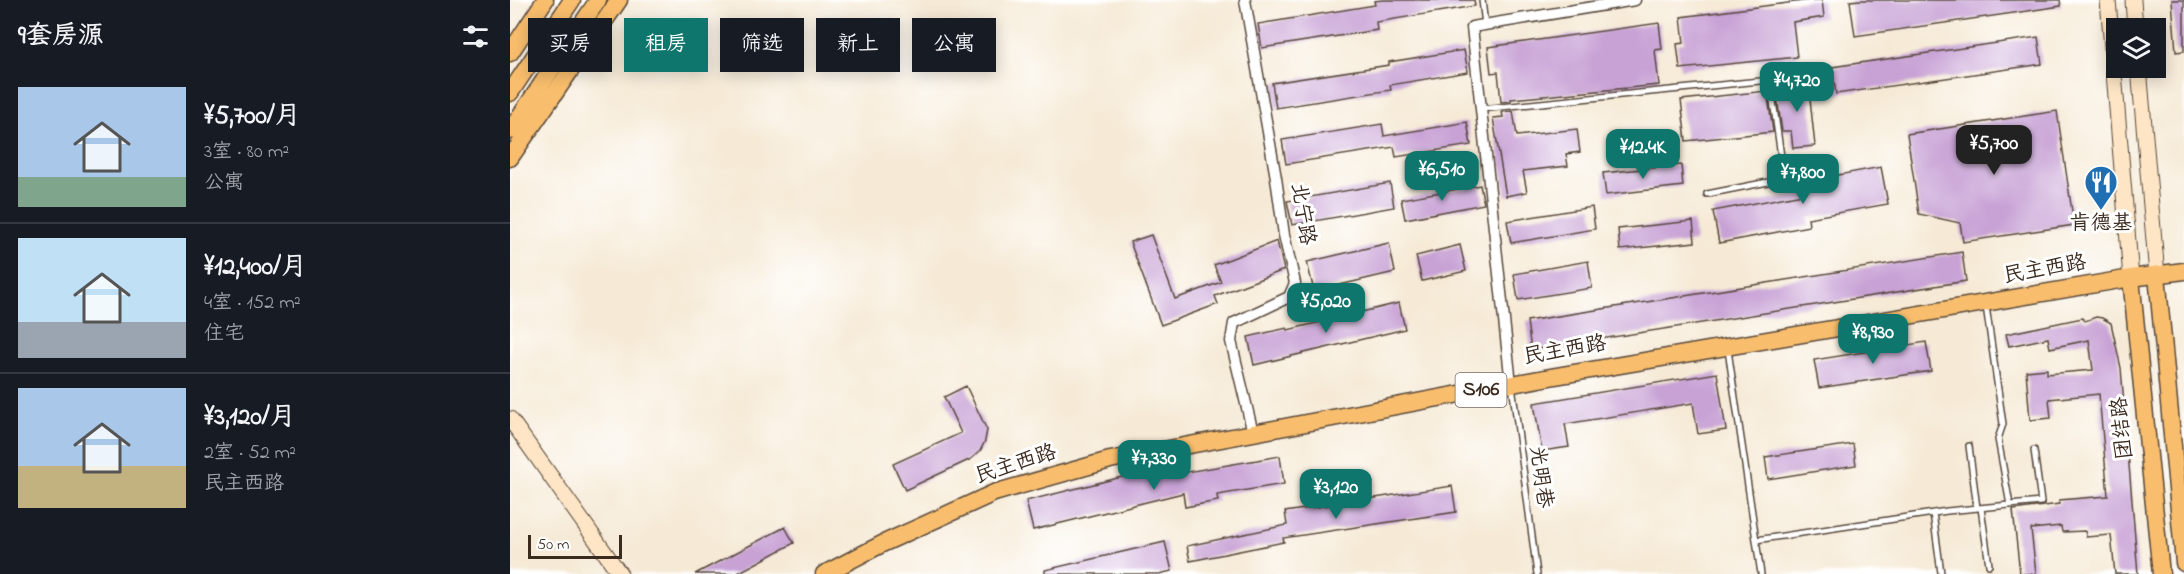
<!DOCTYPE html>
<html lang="zh">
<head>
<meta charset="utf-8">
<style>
  :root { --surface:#171b24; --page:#20242c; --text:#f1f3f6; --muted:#9ea1a6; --line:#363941; --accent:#0f766e }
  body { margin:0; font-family:"Indie Flower","LXGW WenKai TC",sans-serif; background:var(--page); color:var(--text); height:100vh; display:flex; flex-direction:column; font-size:22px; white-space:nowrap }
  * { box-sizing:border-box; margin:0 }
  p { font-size:20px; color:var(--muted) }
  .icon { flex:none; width:33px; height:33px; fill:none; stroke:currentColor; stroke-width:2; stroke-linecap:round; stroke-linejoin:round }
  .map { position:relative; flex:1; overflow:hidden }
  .side { display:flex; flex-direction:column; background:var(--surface); width:510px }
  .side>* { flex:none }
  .top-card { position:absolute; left:18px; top:18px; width:570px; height:54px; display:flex; gap:12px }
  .fabs { position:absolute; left:1596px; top:18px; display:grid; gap:12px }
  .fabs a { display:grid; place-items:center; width:60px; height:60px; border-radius:0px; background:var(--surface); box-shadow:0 3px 15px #0003; font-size:30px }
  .scale { position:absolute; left:18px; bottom:15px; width:94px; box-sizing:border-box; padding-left:6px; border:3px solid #3b2a1e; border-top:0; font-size:16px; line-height:21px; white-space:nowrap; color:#3b2a1e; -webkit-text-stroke:4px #fff; paint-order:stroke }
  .price { position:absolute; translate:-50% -51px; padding:0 14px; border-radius:12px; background:var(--accent); color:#fff; font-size:20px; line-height:39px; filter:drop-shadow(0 2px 3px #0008) }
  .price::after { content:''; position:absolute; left:50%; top:36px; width:18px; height:14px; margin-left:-9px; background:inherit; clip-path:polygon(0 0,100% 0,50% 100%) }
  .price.on { background:#222; color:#fff }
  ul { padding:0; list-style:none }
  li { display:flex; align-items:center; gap:18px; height:150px; padding:0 18px }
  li+li { border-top:2px solid var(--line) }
  li span { display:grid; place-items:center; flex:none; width:168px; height:120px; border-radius:0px; color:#555 }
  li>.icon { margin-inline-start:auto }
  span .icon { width:72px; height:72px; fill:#fffc; stroke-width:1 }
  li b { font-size:26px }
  h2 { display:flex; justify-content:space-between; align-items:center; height:72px; padding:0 18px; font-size:26px }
  .pill { padding:0 21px; border-radius:0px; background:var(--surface); box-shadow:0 3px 15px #0003; font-size:21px; line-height:54px }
  .pill.on { background:var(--accent); color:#fff }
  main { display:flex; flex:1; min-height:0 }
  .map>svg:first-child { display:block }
</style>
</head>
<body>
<main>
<section class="side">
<h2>9套房源<svg class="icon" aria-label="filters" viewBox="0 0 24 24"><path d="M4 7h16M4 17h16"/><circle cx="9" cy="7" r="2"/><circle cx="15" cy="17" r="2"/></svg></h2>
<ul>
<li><span style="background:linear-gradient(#a9c7e8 75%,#7fa58c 0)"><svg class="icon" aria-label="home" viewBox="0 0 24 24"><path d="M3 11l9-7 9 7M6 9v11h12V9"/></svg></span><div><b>¥5,700/月</b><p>3室 · 80 m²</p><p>公寓</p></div></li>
<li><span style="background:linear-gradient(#bfe0f5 70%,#9aa5b1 0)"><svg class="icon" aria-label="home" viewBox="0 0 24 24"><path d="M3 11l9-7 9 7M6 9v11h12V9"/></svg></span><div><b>¥12,400/月</b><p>4室 · 152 m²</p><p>住宅</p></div></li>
<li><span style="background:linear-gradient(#a9c7e8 65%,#c2b280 0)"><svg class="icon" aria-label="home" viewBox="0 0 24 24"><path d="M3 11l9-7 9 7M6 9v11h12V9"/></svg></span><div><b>¥3,120/月</b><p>2室 · 52 m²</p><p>民主西路</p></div></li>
</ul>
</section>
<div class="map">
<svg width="1674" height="574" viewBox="0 0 1674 574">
  <rect width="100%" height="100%" fill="#fff"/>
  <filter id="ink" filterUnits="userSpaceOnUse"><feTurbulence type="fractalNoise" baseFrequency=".0167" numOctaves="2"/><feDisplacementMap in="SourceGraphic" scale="12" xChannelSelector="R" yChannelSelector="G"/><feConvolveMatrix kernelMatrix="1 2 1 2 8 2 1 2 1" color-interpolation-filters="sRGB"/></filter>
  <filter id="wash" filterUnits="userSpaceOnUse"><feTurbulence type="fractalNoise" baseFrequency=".008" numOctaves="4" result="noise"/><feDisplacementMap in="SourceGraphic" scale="24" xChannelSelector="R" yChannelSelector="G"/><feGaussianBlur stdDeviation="1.35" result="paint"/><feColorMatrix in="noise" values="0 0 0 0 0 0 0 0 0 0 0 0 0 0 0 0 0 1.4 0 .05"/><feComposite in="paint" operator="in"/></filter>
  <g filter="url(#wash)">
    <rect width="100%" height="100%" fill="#f6ead6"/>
    <g id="blocks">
      <path fill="#c8a2d5" d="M 873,0 L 964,0 L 965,6 L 866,22 L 867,30 L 752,48 L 748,24 L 865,5 L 864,1 Z
        M 1300,0 L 1312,0 L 1314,17 L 1283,22 L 1287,57 L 1170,69 L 1167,44 L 1174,43 L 1171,17 Z
        M 1350,0 L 1550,0 L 1551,6 L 1345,36 L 1340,1 Z
        M 1662,0 L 1674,0 L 1674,51 L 1666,52 Z
        M 1149,23 L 1152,49 L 1145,50 L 1149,85 L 1001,99 L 1001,101 L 991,102 L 988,72 L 981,73 L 978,47 Z
        M 1528,37 L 1532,64 L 1326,94 L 1322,67 Z
        M 954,50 L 958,72 L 880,85 L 881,90 L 766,108 L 762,83 L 879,65 L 879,62 Z
        M 1298,80 L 1305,146 L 1283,148 L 1281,131 L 1272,131 L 1266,90 L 1276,89 L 1276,82 Z
        M 1257,91 L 1263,132 L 1176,141 L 1171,100 Z
        M 1003,111 L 1007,136 L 1067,129 L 1070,152 L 1056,154 L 1058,166 L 1013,171 L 1017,192 L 996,196 L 983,118 L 993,117 L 992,112 Z
        M 1547,111 L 1564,225 L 1453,242 L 1450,223 L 1409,214 L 1397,134 Z
        M 957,122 L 961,145 L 886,157 L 884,147 L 776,164 L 772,140 L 872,124 L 874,136 Z
        M 1171,165 L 1173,186 L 1096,195 L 1093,173 Z
        M 1371,167 L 1378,204 L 1298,218 L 1299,226 L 1209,243 L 1203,211 L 1293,194 L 1290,182 Z
        M 880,183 L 884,207 L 782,225 L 777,201 Z
        M 970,185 L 974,204 L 895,219 L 891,199 Z
        M 1082,207 L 1085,229 L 1001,243 L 997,221 Z
        M 1183,221 L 1185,242 L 1110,250 L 1108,229 Z
        M 641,235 L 665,299 L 711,282 L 704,265 L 767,241 L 774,270 L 705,296 L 708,304 L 651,325 L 620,242 Z
        M 879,243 L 885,272 L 804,291 L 797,262 Z
        M 950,245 L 956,271 L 912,281 L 906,256 Z
        M 1452,252 L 1456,281 L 1021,350 L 1017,321 Z
        M 1078,261 L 1082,288 L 1008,300 L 1004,274 Z
        M 889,303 L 895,329 L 744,365 L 738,337 L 777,328 L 778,330 Z
        M 1586,317 L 1592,318 L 1601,323 L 1611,368 L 1628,574 L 1605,574 L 1601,535 L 1576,537 L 1575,531 L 1552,532 L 1551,526 L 1521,529 L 1526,574 L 1510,574 L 1503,510 L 1549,504 L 1549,500 L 1598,496 L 1589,394 L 1539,399 L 1541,418 L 1520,420 L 1516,371 L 1537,369 L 1537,374 L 1583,370 L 1579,340 L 1540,348 L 1538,338 L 1499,346 L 1496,334 L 1572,318 L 1575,321 Z
        M 1416,342 L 1421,371 L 1309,388 L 1304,360 Z
        M 1207,373 L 1216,430 L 1188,434 L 1183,403 L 1055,424 L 1059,447 L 1032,451 L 1024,403 Z
        M 456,386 L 477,430 L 475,441 L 470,451 L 461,459 L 395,490 L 383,464 L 451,433 L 434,397 Z
        M 1343,444 L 1346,465 L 1258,479 L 1255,457 Z
        M 770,456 L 774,484 L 707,495 L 708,501 L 675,507 L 673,493 L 523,530 L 516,501 L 652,467 L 654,476 Z
        M 942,486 L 946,512 L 773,538 L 774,542 L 680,561 L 677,546 L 777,525 L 775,512 Z
        M 275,527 L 284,543 L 226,574 L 185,574 Z
        M 655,542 L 662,571 L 649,574 L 535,574 L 535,570 Z"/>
    </g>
  </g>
  <g filter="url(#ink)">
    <use href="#blocks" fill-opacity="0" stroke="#57473a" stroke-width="1.5"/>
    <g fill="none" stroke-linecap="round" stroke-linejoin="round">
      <defs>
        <path id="service" d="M 972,0 L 975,25
          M 971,109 L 1260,80 L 1273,170 L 1268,180 L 1197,194
          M 1476,306 L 1493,424 L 1488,439 L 1500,505
          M 1218,350 L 1251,574
          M 1002,385 L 1027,574
          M 1459,446 L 1467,508
          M 1471,508 L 1479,565
          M 1423,513 L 1431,573
          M 1246,540 L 1437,511 L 1531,502 L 1524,450"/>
        <path id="minor" d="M 735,0 L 766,178 L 774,235 L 785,283 L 779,297 L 724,323 L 721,341 L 743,433
          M 1001,384 L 962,27 L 1125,0"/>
        <path id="secondary" d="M 1598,0 L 1621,278
          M 1623,0 L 1625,28
          M 1629,68 L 1647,275
          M 0,419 L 110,574"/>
        <path id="primary" d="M 1647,275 L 1674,563
          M 1621,278 L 1651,574
          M 314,574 L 374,543 L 484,493 L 600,460 L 1040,377 L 1621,278 L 1674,271"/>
        <path id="trunk" d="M 0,53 L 35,0
          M 0,93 L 62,0
          M 0,131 L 88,0
          M 0,158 L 109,0"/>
      </defs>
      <use href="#service" stroke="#57473a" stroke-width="8"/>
      <use href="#minor" stroke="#57473a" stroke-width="13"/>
      <use href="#secondary" stroke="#57473a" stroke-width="17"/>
      <use href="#primary" stroke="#57473a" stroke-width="19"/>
      <use href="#trunk" stroke="#57473a" stroke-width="19"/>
      <use href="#service" stroke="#fff" stroke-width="5"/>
      <use href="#minor" stroke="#fff" stroke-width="10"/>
      <use href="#secondary" stroke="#fde5c5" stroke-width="15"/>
      <use href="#primary" stroke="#f9be6d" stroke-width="16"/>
      <use href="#trunk" stroke="#f9be6d" stroke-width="16"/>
    </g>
  </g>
  <defs>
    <symbol id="restaurant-pin" viewBox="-11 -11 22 30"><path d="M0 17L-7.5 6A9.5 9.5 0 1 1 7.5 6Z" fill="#1f6fb2" stroke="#fff"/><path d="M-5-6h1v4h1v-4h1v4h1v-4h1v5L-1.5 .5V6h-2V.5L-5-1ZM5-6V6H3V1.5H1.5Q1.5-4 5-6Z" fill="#fff"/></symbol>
  </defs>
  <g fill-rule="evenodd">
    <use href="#restaurant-pin" x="1572" y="163" width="38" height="52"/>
  </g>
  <g text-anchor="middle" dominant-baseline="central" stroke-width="6" stroke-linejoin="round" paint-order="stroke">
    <rect fill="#fff" stroke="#766a62" stroke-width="1.5" x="945.5" y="373" width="51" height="34" rx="4.5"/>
    <g font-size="20" font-weight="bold" fill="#3b2a1e">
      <text x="971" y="390">S106</text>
    </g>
    <g font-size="21" fill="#3b2a1e" stroke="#fff">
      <text transform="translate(792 214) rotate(81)">北宁路</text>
      <text transform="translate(1535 270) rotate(-10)">民主西路</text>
      <text transform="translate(1055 351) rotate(-10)">民主西路</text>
      <text transform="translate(1613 428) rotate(-96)">团结路</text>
      <text transform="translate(506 465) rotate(-18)">民主西路</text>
      <text transform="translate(1030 477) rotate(82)">光明巷</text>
    </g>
    <g font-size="21" fill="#3b2a1e" stroke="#fff">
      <text x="1591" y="224">肯德基</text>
    </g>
  </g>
</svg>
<div class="fabs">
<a><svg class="icon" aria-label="layers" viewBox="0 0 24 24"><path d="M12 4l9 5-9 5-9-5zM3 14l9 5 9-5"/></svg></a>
</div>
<div class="scale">50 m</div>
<b class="price" style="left:1287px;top:113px">¥4,720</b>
<b class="price on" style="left:1484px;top:176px">¥5,700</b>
<b class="price" style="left:1133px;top:180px">¥12.4K</b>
<b class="price" style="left:932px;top:202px">¥6,510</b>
<b class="price" style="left:1293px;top:205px">¥7,800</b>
<b class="price" style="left:816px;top:334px">¥5,020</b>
<b class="price" style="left:1363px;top:365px">¥8,930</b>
<b class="price" style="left:644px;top:491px">¥7,330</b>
<b class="price" style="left:826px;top:520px">¥3,120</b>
<div class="top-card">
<a class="pill">买房</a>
<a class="pill on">租房</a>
<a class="pill">筛选</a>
<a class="pill">新上</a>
<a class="pill">公寓</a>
</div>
</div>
</main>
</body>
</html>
